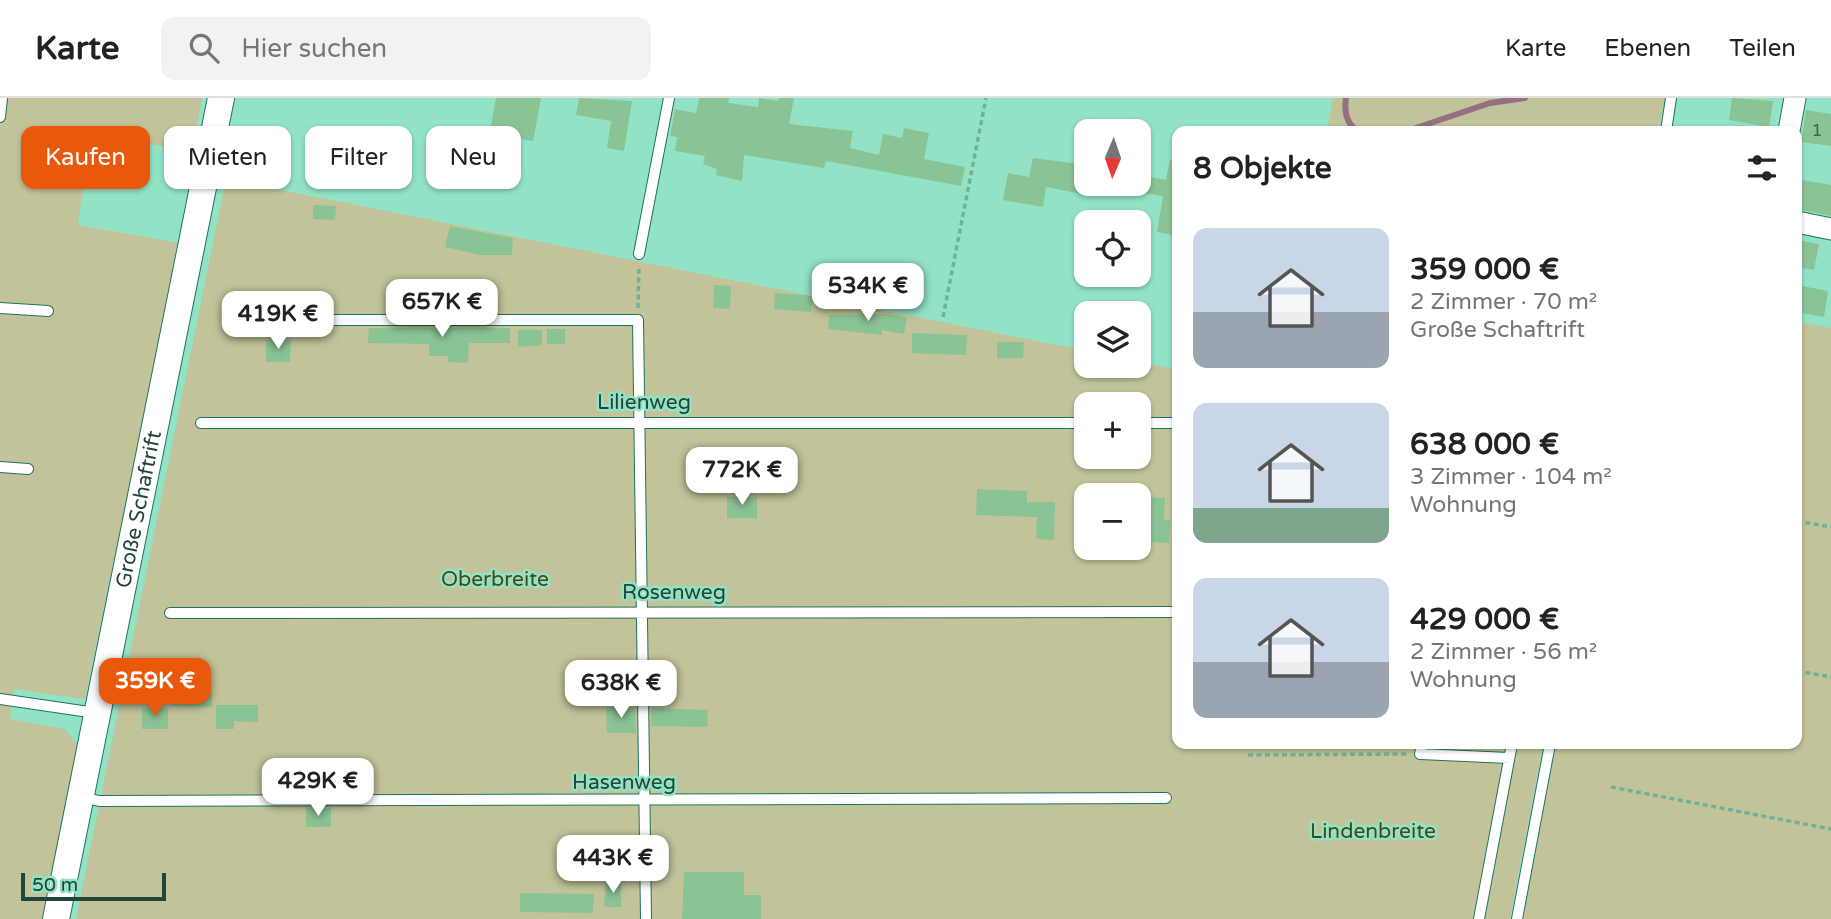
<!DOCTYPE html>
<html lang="de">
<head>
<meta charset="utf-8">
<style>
  :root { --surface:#fff; --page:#f2f2f2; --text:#222; --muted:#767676; --line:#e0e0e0; --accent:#ea580c }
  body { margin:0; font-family:"Varela Round",sans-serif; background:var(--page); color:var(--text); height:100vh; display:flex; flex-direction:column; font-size:26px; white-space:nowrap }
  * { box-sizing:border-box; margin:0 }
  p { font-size:23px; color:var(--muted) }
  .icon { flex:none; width:38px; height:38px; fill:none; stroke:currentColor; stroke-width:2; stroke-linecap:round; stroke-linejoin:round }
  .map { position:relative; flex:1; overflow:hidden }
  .panel { position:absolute; left:1172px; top:28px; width:630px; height:623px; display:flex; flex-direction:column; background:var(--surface); border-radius:14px; box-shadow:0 2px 5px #0004 }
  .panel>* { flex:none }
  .guide { position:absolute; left:21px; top:28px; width:665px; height:63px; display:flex; gap:14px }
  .needle { width:46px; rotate:182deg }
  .buttons { position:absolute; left:1074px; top:21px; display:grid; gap:14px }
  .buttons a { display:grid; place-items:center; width:77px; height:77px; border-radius:14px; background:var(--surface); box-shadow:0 2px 5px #0004; font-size:35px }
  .scale { position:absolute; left:21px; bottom:18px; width:145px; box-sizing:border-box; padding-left:7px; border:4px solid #234539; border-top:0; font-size:19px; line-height:24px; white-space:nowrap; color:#234539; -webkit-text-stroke:5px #92e3c5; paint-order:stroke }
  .price { position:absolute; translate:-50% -60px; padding:0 16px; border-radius:14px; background:#fff; color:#222; font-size:23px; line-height:46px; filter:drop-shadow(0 2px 4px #0008) }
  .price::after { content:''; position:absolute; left:50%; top:42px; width:21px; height:16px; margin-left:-10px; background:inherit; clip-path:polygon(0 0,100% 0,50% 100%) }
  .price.on { background:var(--accent); color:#fff }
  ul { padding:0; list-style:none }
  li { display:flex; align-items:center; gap:21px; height:175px; padding:0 21px }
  li span { display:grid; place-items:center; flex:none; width:196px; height:140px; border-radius:14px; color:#555 }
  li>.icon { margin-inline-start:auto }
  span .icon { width:84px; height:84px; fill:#fffc; stroke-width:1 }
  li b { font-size:30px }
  h2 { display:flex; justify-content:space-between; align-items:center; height:84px; padding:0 21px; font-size:30px }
  .tag { padding:0 24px; border-radius:14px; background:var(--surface); box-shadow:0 2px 5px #0004; font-size:24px; line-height:63px }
  .tag.on { background:var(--accent); color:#fff }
  header { display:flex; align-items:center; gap:42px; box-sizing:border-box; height:98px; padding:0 35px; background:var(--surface); border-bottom:2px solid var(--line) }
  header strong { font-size:33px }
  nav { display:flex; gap:38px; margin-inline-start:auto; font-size:24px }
  .search { width:490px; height:63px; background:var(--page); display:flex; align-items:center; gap:18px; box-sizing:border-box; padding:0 24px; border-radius:14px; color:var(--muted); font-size:26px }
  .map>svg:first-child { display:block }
</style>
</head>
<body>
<header>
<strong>Karte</strong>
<div class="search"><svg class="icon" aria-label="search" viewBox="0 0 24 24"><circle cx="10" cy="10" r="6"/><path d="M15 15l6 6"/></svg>Hier suchen</div>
<nav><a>Karte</a><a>Ebenen</a><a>Teilen</a></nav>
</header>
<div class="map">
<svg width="1831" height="821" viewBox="0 0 1831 821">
  <rect width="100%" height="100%" fill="#92e3c5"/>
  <path fill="#c2c399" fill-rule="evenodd" d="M 0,0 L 202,0 L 192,54 L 90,34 L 78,127 L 179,145 L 85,601 L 14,591 L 10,621 L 65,631 L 79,649 L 44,821 L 0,821 Z
    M 1333,0 L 1665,0 L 1658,33 L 1327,33 Z
    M 226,81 L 1087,253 L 1087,268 L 1139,268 L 1139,264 L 1178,272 L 1178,646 L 1543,646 L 1510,821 L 76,821 ZM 1087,306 L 1139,306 L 1139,359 L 1087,359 ZM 1087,397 L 1139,397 L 1139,450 L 1087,450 Z
    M 1797,224 L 1831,230 L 1831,821 L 1520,821 L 1555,646 L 1797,646 Z"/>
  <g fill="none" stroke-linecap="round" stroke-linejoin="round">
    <path stroke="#947083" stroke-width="6" d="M 1346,0 C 1344,14 1346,24 1357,33
      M 1407,33 L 1490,5 L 1525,0"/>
  </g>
  <path fill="#8bc494" d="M 496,0 L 541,0 L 533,43 L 508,39 L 504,58 L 486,54 Z
    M 579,0 L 632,3 L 624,53 L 607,50 L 611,23 L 576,17 Z
    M 699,0 L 729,0 L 728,5 L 758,9 L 759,0 L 778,3 L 779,0 L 794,0 L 789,26 L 853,33 L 850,50 L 879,57 L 883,36 L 902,40 L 904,30 L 929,35 L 924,61 L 965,69 L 961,88 L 826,63 L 824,70 L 744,57 L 742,83 L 716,77 L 717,71 L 703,66 L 705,58 L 675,53 L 677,39 L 670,38 L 675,11 L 696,15 Z
    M 1732,0 L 1773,3 L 1769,29 L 1729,22 Z
    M 1806,12 L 1831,16 L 1831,48 L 1801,44 Z
    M 1033,60 L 1087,67 L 1087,97 L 1046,89 L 1043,109 L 1003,102 L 1008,75 L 1029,79 Z
    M 1170,62 L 1178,63 L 1178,138 L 1157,134 L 1163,98 L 1144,95 L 1148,79 L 1166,82 Z
    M 1797,81 L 1831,87 L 1831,118 L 1797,111 Z
    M 313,107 L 336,108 L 335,122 L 313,121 Z
    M 450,128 L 513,140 L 512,157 L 481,157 L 445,149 Z
    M 1797,142 L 1819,146 L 1814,172 L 1797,169 Z
    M 714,187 L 731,188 L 730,211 L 713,210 Z
    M 1797,187 L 1828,193 L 1824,219 L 1797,214 Z
    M 775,195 L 813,198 L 811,214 L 774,211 Z
    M 889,216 L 907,220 L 904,236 L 882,232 L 882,237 L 828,231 L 829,217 Z
    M 369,230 L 510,230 L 510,245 L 469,245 L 468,265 L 448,264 L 448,258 L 429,258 L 429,246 L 368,245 Z
    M 547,231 L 565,231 L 565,246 L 547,246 Z
    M 518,232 L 542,232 L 542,247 L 518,249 Z
    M 912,235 L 967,237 L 966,257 L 912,255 Z
    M 266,242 L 291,242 L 290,264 L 266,264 Z
    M 997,244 L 1024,244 L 1023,260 L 997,260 Z
    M 977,391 L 1027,393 L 1027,404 L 1055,404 L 1054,442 L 1036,441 L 1037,419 L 976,417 Z
    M 727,399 L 757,399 L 757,420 L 727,420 Z
    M 1144,399 L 1165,400 L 1164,422 L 1170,422 L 1169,445 L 1145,444 L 1146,418 L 1139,418 L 1139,402 L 1144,402 Z
    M 171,593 L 212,593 L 212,609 L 171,608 Z
    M 216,607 L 258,607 L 258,624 L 234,623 L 234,631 L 216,631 Z
    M 606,609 L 635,609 L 636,635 L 607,635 Z
    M 142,610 L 168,610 L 168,631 L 142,631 Z
    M 651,610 L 708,612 L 707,629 L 651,628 Z
    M 306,710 L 331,710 L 331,729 L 306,729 Z
    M 684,774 L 744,774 L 744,797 L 761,797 L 761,821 L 682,821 Z
    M 606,785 L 621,786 L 621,809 L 604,809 Z
    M 520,795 L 594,796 L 593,815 L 520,814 Z"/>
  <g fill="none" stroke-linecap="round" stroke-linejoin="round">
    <defs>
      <path id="service" d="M 0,19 L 2,0
        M 1666,33 L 1671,0
        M 639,156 L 669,0
        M 0,210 L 48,213
        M 242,222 L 638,222 L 646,821
        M 201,325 L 1087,325
        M 1139,325 L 1178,325
        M 0,369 L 28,371
        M 170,515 L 1178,514
        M 0,601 L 96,615
        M 1422,646 L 1420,656 L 1509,660
        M 82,699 L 99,703 L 1166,700
        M 1479,821 L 1512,646
        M 1517,821 L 1550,646"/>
      <path id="minor" d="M 1789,33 L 1795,0
        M 1797,124 L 1831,131"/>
      <g id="tertiary">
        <path id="s1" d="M 56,821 L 221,0"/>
      </g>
    </defs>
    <use href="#service" stroke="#1d745b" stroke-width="12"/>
    <use href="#minor" stroke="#1d745b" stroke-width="23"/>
    <use href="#tertiary" stroke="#1d745b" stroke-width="28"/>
    <path stroke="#6fb199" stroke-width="3.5" stroke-dasharray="5 3.5" stroke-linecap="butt" d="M 638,210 L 639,168
      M 943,219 L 986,0
      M 1797,423 L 1831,429
      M 1797,573 L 1831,579
      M 1248,657 L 1407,656
      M 1611,689 L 1831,731"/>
    <use href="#service" stroke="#fff" stroke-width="10"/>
    <use href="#minor" stroke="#fff" stroke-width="21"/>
    <use href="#tertiary" stroke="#fff" stroke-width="26"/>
  </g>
  <g text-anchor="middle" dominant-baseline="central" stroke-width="5" stroke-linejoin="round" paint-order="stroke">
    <g font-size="18" fill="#3d6550">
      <text x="1817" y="32">1</text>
    </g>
    <g font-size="21" fill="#234539" stroke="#92e3c5">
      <text x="644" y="304">Lilienweg</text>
      <text stroke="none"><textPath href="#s1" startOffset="418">Große Schaftrift</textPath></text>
      <text x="674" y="494">Rosenweg</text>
      <text x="624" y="684">Hasenweg</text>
    </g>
    <g font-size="21" fill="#474712" stroke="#92e3c5">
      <text x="495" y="481">Oberbreite</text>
      <text x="1373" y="733">Lindenbreite</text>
    </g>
  </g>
</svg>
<div class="buttons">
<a><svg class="needle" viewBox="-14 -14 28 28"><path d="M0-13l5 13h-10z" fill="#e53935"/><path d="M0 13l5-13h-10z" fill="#767676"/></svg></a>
<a><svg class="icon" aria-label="locate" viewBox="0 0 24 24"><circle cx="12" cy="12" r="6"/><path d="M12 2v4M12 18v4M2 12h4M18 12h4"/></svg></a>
<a><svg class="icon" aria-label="layers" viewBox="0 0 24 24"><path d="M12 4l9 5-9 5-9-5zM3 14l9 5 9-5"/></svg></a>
<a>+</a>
<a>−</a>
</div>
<div class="scale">50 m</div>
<b class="price" style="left:868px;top:225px">534K €</b>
<b class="price" style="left:442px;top:241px">657K €</b>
<b class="price" style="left:278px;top:253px">419K €</b>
<b class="price" style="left:742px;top:409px">772K €</b>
<b class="price on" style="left:155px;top:620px">359K €</b>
<b class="price" style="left:621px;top:622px">638K €</b>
<b class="price" style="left:318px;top:720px">429K €</b>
<b class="price" style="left:613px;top:797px">443K €</b>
<div class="guide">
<a class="tag on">Kaufen</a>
<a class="tag">Mieten</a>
<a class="tag">Filter</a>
<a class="tag">Neu</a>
</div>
<section class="panel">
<h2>8 Objekte<svg class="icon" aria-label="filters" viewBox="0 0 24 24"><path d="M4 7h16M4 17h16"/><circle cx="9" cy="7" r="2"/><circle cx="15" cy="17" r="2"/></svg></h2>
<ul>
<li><span style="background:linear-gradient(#c9d6e8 60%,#9aa5b1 0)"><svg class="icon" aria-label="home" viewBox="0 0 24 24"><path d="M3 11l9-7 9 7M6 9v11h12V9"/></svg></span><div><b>359 000 €</b><p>2 Zimmer · 70 m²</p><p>Große Schaftrift</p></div></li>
<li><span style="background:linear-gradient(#c9d6e8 75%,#7fa58c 0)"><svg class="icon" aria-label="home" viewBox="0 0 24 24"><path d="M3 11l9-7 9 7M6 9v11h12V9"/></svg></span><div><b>638 000 €</b><p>3 Zimmer · 104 m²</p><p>Wohnung</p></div></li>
<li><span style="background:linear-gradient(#c9d6e8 60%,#9aa5b1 0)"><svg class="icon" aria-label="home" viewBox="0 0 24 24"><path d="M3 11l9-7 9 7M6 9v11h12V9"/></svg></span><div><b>429 000 €</b><p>2 Zimmer · 56 m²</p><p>Wohnung</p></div></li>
</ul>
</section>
</div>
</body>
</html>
